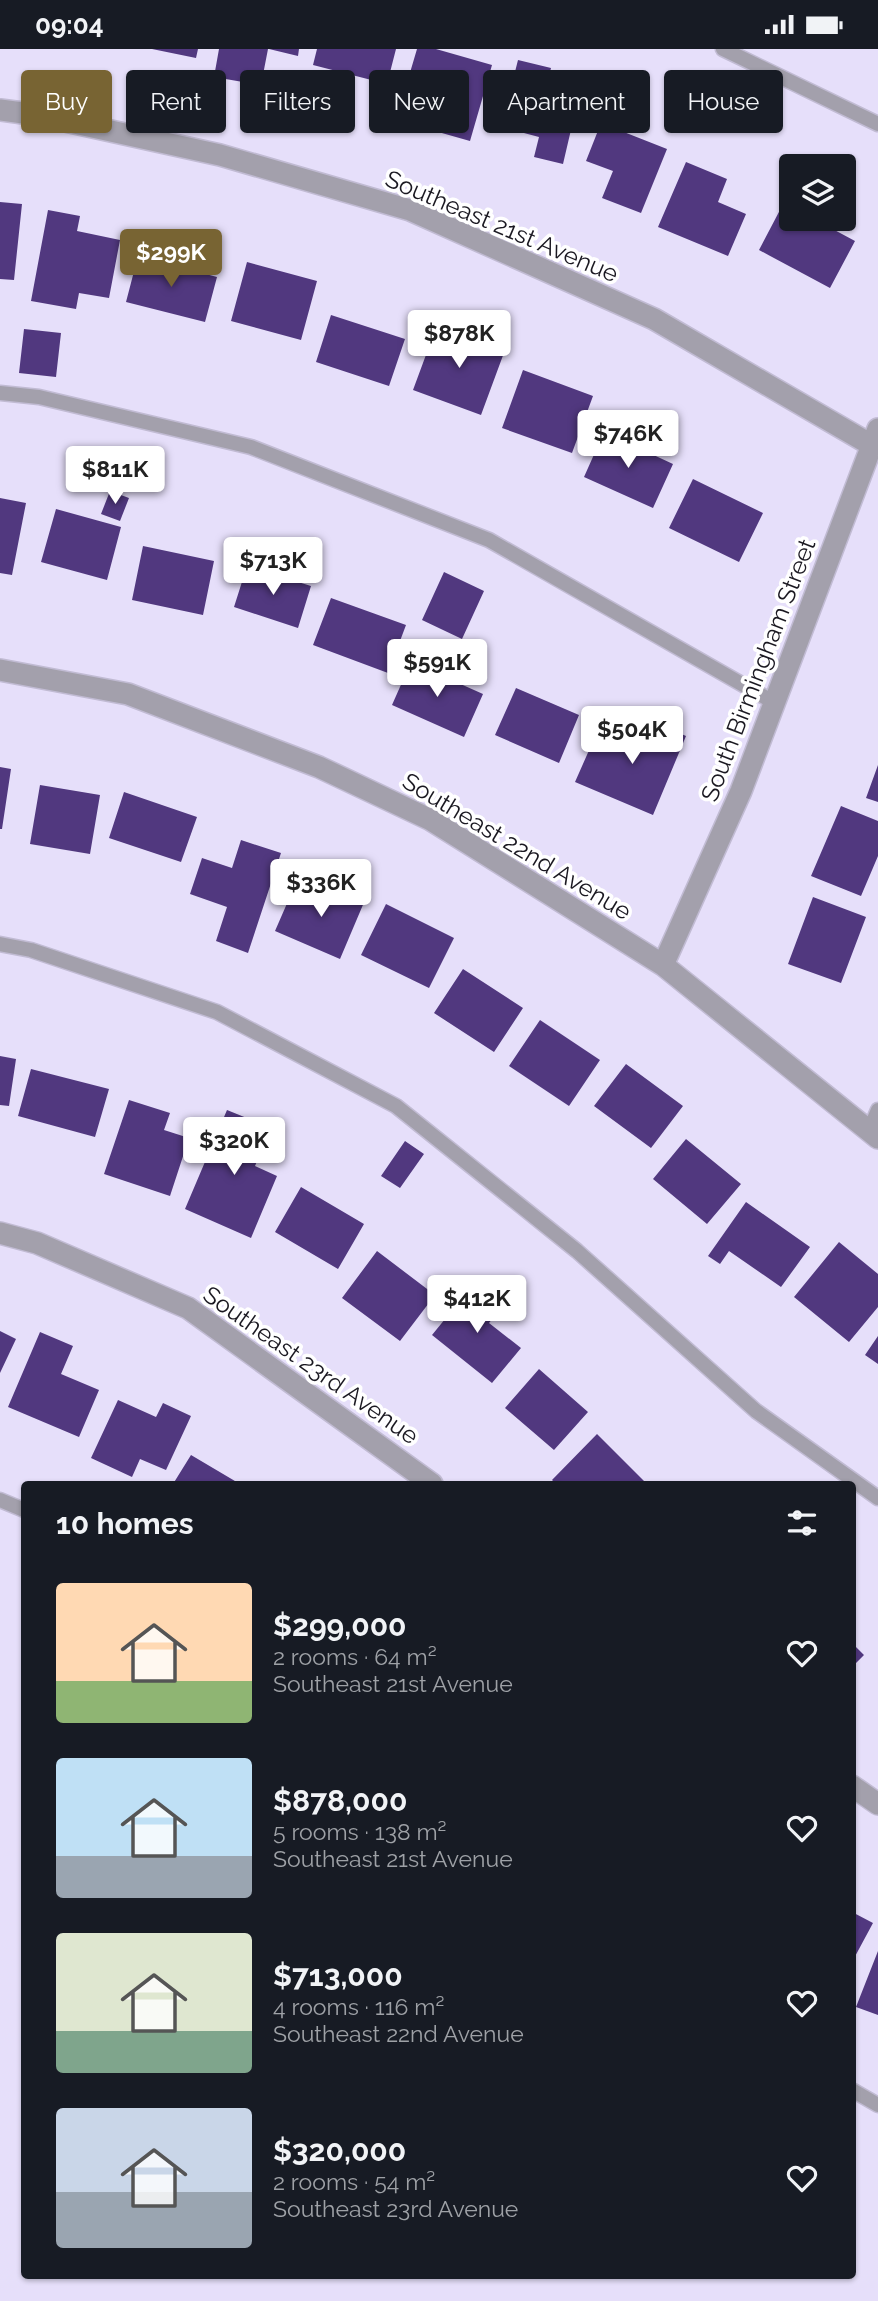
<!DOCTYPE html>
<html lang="en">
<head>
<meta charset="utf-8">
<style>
  :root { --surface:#171b24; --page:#242831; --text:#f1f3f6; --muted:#9ea1a6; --accent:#786433 }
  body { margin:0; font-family:Raleway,sans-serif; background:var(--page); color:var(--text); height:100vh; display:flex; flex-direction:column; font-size:26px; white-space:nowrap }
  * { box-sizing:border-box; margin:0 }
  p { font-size:23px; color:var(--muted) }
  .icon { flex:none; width:38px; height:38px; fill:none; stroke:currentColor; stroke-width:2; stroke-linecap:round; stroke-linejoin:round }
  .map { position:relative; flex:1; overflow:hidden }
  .drawer { position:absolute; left:21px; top:1432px; width:835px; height:798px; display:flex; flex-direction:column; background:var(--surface); border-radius:7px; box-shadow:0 2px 5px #0004 }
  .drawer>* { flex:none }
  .top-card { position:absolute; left:21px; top:21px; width:836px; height:63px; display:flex; gap:14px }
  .fabs { position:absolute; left:779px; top:105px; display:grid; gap:14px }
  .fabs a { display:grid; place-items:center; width:77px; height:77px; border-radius:7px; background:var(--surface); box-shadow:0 2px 5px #0004; font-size:35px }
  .price { position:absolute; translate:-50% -60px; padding:0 16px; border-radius:7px; background:#fff; color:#222; font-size:23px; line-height:46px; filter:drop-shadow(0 2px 4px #0008) }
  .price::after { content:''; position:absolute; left:50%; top:42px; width:21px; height:16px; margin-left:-10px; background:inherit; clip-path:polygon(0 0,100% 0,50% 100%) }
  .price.current { background:var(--accent); color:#fff }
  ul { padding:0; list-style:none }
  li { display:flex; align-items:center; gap:21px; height:175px; padding:0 35px }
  li span { display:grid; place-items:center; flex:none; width:196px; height:140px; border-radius:7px; color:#555 }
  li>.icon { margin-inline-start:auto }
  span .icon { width:84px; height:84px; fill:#fffc; stroke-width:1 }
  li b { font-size:30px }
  h2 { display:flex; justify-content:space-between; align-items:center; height:84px; padding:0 35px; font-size:30px }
  .tag { padding:0 24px; border-radius:7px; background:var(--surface); box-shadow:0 2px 5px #0004; font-size:24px; line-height:63px }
  .tag.current { background:var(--accent); color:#fff }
  .status { display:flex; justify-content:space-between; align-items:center; height:49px; padding:0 35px; background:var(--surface); direction:ltr }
  .status svg { height:19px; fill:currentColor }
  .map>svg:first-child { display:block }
</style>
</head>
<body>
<div class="status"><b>09:04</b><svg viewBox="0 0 49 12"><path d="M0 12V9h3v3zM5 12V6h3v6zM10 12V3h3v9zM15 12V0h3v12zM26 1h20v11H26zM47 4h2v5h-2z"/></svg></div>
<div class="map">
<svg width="878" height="2252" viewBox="0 0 878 2252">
  <rect width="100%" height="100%" fill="#e6dffa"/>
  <path fill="#51387f" d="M 152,0 L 198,0 L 196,9 Z
    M 219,0 L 268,0 L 261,36 L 214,28 Z
    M 269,0 L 299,0 L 298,7 Z
    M 317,0 L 396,0 L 387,35 L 313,16 Z
    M 417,0 L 436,0 L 492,16 L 470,92 L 396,71 Z
    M 518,11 L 551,19 L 544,46 L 577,55 L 563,115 L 534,108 L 539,88 L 501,78 Z
    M 601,74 L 667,100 L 641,164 L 602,149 L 613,122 L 586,112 Z
    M 686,113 L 727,130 L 718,153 L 746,165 L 728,207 L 658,178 Z
    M 791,140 L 791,170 L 814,170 L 855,192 L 830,239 L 759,201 Z
    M 0,153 L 22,155 L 14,231 L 0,230 Z
    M 48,161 L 80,167 L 77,182 L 120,191 L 109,249 L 79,244 L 76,260 L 31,252 Z
    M 138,207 L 217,228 L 205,273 L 126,253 Z
    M 247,213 L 317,232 L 301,291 L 231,272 Z
    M 331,266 L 405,290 L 389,337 L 316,313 Z
    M 437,276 L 505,301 L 481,366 L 413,341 Z
    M 24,280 L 61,284 L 56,328 L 19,324 Z
    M 523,321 L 593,347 L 572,404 L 502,379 Z
    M 604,383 L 673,415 L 653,459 L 584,428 Z
    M 693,430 L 763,464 L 739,513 L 669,479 Z
    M 110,442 L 129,449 L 120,472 L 101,465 Z
    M 0,449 L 26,454 L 12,526 L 0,524 Z
    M 56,460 L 121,478 L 107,531 L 41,513 Z
    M 143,497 L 214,512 L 203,566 L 132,551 Z
    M 247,517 L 311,537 L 298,579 L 234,558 Z
    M 444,523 L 484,542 L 462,590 L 422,571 Z
    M 331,549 L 406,576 L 388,624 L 313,596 Z
    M 411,613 L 483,645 L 464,688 L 392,656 Z
    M 516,639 L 579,666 L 559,714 L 495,686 Z
    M 649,671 L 686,687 L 653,766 L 575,733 L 598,681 L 638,698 Z
    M 878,716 L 878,753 L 866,749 Z
    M 0,718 L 11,720 L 2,780 L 0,780 Z
    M 40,736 L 100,746 L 90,805 L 30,795 Z
    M 124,743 L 197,768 L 181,813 L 109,789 Z
    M 841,757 L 878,772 L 878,807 L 861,847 L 811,827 Z
    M 241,791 L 281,804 L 248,904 L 216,892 L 227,858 L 190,845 L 202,809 L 232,819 Z
    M 295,836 L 323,848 L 328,836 L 365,851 L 340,910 L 275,882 Z
    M 813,848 L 866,868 L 841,934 L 788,915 Z
    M 386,855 L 454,889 L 429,939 L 361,906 Z
    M 463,920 L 523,959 L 494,1003 L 434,964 Z
    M 540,971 L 600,1011 L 569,1057 L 509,1017 Z
    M 0,1007 L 16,1010 L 9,1057 L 0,1056 Z
    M 626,1015 L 683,1057 L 651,1099 L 594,1057 Z
    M 31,1020 L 109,1040 L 95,1088 L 18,1067 Z
    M 129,1051 L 170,1064 L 164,1081 L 189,1089 L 170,1147 L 104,1125 Z
    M 227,1061 L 271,1079 L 255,1117 L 277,1127 L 251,1189 L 185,1160 Z
    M 686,1090 L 741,1135 L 707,1175 L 653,1130 Z
    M 405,1092 L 424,1105 L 400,1139 L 381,1127 Z
    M 301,1138 L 364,1175 L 338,1220 L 275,1183 Z
    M 746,1153 L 810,1198 L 781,1238 L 729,1202 L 720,1215 L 708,1207 Z
    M 839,1193 L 878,1225 L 878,1258 L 849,1293 L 794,1248 Z
    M 377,1202 L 435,1246 L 400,1292 L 342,1249 Z
    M 472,1237 L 501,1259 L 489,1274 L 521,1299 L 492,1334 L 432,1286 Z
    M 0,1282 L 16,1290 L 0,1324 Z
    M 40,1283 L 73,1297 L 61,1325 L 99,1341 L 79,1388 L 8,1358 Z
    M 878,1287 L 878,1315 L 865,1306 Z
    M 539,1320 L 588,1363 L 554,1401 L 505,1359 Z
    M 118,1351 L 156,1368 L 163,1354 L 191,1367 L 166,1421 L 140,1410 L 132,1428 L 91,1409 Z
    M 597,1385 L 647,1435 L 556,1435 L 552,1431 Z
    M 191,1406 L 240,1435 L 173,1435 Z
    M 852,1594 L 864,1606 L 852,1618 Z
    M 852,1863 L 873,1874 L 852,1913 Z
    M 878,1902 L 878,1966 L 856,1958 Z"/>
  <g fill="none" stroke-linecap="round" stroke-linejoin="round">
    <defs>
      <path id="lane" d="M 723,0 L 878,75
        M 0,344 L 39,348 L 251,398 L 489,491 L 775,654
        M 0,895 L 31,901 L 217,963 L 396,1057 L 577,1202 L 756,1362 L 878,1449
        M 869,1082 L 878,1061
        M 0,1451 L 24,1461
        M 852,2041 L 878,2056"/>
      <path id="street" d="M 0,61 L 38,66 L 220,106 L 410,161 L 654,270 L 873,397
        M 0,621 L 128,645 L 319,718 L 431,771 L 663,916 L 878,1089
        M 663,916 L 741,742 L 878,380
        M 0,1184 L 37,1194 L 188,1259 L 432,1435
        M 852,1737 L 878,1755"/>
    </defs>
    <use href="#lane" stroke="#c1bbd3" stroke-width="17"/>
    <use href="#street" stroke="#c1bbd3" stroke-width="24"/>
    <use href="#lane" stroke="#a3a0ac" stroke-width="14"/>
    <use href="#street" stroke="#a3a0ac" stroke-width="21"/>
  </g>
  <g text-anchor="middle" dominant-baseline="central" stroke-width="7" stroke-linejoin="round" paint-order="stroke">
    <g font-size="24" fill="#1a1821" stroke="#fff">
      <text transform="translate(502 177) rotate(23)">Southeast 21st Avenue</text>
      <text transform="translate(758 621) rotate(-69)">South Birmingham Street</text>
      <text transform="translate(517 797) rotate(31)">Southeast 22nd Avenue</text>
      <text transform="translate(311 1316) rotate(35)">Southeast 23rd Avenue</text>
    </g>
  </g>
</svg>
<div class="fabs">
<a><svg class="icon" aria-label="layers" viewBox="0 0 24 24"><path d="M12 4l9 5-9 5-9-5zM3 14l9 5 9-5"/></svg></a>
</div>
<b class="price current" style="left:171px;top:240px">$299K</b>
<b class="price" style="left:459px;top:321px">$878K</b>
<b class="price" style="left:628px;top:421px">$746K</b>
<b class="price" style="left:115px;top:457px">$811K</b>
<b class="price" style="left:273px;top:548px">$713K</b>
<b class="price" style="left:437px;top:650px">$591K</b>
<b class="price" style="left:632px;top:717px">$504K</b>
<b class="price" style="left:321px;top:870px">$336K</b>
<b class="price" style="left:234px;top:1128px">$320K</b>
<b class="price" style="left:477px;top:1286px">$412K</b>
<div class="top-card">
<a class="tag current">Buy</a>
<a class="tag">Rent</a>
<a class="tag">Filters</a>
<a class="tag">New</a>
<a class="tag">Apartment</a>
<a class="tag">House</a>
</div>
<section class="drawer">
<h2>10 homes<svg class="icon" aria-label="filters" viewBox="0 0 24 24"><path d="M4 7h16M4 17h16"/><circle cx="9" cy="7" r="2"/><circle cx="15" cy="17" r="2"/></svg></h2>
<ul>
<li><span style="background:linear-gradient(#ffd9b3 70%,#8fb573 0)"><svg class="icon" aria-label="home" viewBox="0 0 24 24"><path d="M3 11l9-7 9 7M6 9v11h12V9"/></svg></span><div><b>$299,000</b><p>2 rooms · 64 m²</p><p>Southeast 21st Avenue</p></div><svg class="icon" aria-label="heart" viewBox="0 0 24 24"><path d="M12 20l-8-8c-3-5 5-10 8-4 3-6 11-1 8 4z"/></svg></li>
<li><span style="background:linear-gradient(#bfe0f5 70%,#9aa5b1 0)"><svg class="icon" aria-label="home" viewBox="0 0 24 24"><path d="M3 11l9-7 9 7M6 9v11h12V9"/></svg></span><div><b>$878,000</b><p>5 rooms · 138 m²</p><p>Southeast 21st Avenue</p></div><svg class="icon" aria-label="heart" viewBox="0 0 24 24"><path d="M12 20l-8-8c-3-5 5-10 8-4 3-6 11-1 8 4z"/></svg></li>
<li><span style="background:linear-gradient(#dfe7d0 70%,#7fa58c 0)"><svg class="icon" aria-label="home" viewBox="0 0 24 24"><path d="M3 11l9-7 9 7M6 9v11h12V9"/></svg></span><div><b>$713,000</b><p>4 rooms · 116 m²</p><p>Southeast 22nd Avenue</p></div><svg class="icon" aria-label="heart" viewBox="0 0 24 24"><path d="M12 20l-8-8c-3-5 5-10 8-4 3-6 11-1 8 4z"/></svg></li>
<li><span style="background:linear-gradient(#c9d6e8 60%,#9aa5b1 0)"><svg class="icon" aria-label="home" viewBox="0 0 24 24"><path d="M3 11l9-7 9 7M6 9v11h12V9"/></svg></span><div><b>$320,000</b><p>2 rooms · 54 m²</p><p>Southeast 23rd Avenue</p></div><svg class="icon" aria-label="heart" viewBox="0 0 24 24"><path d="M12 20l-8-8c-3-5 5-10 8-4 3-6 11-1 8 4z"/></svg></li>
</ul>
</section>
</div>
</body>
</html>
